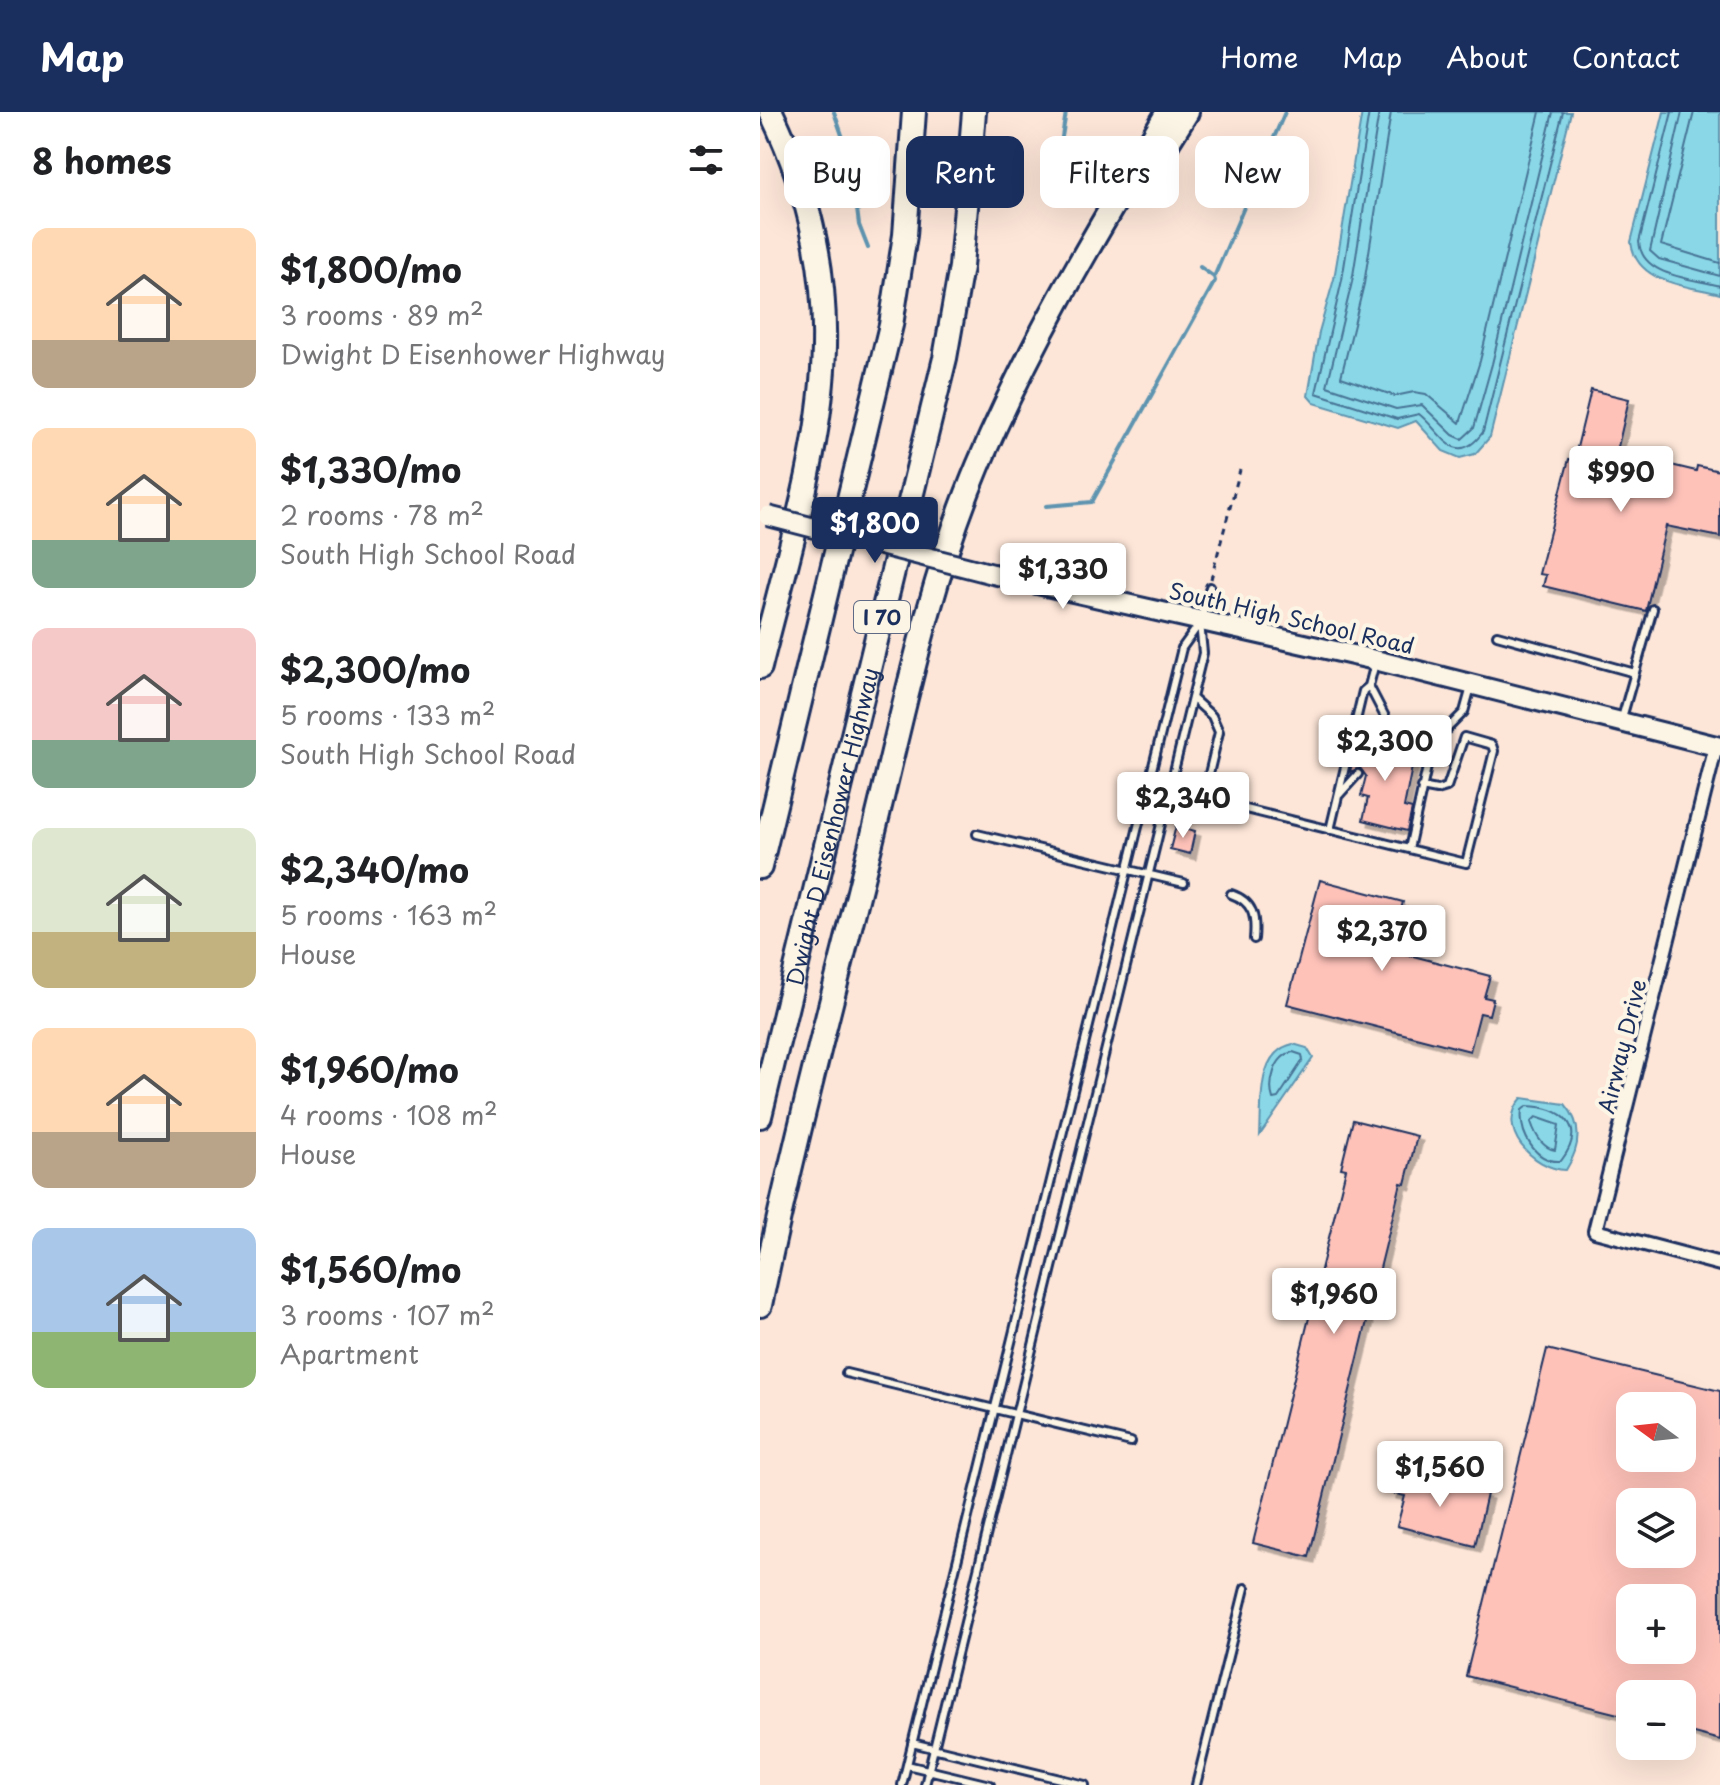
<!DOCTYPE html>
<html lang="en">
<head>
<meta charset="utf-8">
<style>
  :root { --surface:#fff; --page:#f2f2f2; --text:#202124; --muted:#757577; --accent:#1b2f5e }
  body { margin:0; font-family:"Playpen Sans",sans-serif; background:var(--page); color:var(--text); height:100vh; display:flex; flex-direction:column; font-size:30px; white-space:nowrap }
  * { box-sizing:border-box; margin:0 }
  p { font-size:26px; color:var(--muted) }
  .icon { flex:none; width:44px; height:44px; fill:none; stroke:currentColor; stroke-width:2; stroke-linecap:round; stroke-linejoin:round }
  .map { position:relative; flex:1; overflow:hidden }
  .sheet { display:flex; flex-direction:column; background:var(--surface); width:760px }
  .sheet>* { flex:none }
  .guide { position:absolute; left:24px; top:24px; width:760px; height:72px; display:flex; gap:16px }
  .needle { width:52px; rotate:285deg }
  .fabs { position:absolute; left:856px; top:1280px; display:grid; gap:16px }
  .fabs a { display:grid; place-items:center; width:80px; height:80px; border-radius:16px; background:var(--surface); box-shadow:0 8px 32px #0002; font-size:40px }
  .price { position:absolute; translate:-50% -68px; padding:0 18px; border-radius:8px; background:#fff; color:#222; font-size:26px; line-height:52px; filter:drop-shadow(0 2px 4px #0008) }
  .price::after { content:''; position:absolute; left:50%; top:48px; width:24px; height:18px; margin-left:-12px; background:inherit; clip-path:polygon(0 0,100% 0,50% 100%) }
  .price.selected { background:var(--accent); color:#fff }
  ul { padding:0; list-style:none }
  li { display:flex; align-items:center; gap:24px; height:200px; padding:0 32px }
  li span { display:grid; place-items:center; flex:none; width:224px; height:160px; border-radius:16px; color:#555 }
  li>.icon { margin-inline-start:auto }
  span .icon { width:96px; height:96px; fill:#fffc; stroke-width:1 }
  li b { font-size:34px }
  h2 { display:flex; justify-content:space-between; align-items:center; height:96px; padding:0 32px; font-size:34px }
  .tag { padding:0 28px; border-radius:16px; background:var(--surface); box-shadow:0 8px 32px #0002; font-size:28px; line-height:72px }
  .tag.selected { background:var(--accent); color:#fff }
  header { display:flex; align-items:center; gap:48px; box-sizing:border-box; height:112px; padding:0 40px; background:var(--accent); color:#fff }
  header strong { font-size:38px }
  nav { display:flex; gap:44px; margin-inline-start:auto; font-size:28px }
  main { display:flex; flex:1; min-height:0 }
  .map>svg:first-child { display:block }
</style>
</head>
<body>
<header>
<strong>Map</strong>
<nav><a>Home</a><a>Map</a><a>About</a><a>Contact</a></nav>
</header>
<main>
<section class="sheet">
<h2>8 homes<svg class="icon" aria-label="filters" viewBox="0 0 24 24"><path d="M4 7h16M4 17h16"/><circle cx="9" cy="7" r="2"/><circle cx="15" cy="17" r="2"/></svg></h2>
<ul>
<li><span style="background:linear-gradient(#ffd9b3 70%,#b9a48a 0)"><svg class="icon" aria-label="home" viewBox="0 0 24 24"><path d="M3 11l9-7 9 7M6 9v11h12V9"/></svg></span><div><b>$1,800/mo</b><p>3 rooms · 89 m²</p><p>Dwight D Eisenhower Highway</p></div></li>
<li><span style="background:linear-gradient(#ffd9b3 70%,#7fa58c 0)"><svg class="icon" aria-label="home" viewBox="0 0 24 24"><path d="M3 11l9-7 9 7M6 9v11h12V9"/></svg></span><div><b>$1,330/mo</b><p>2 rooms · 78 m²</p><p>South High School Road</p></div></li>
<li><span style="background:linear-gradient(#f6c9c9 70%,#7fa58c 0)"><svg class="icon" aria-label="home" viewBox="0 0 24 24"><path d="M3 11l9-7 9 7M6 9v11h12V9"/></svg></span><div><b>$2,300/mo</b><p>5 rooms · 133 m²</p><p>South High School Road</p></div></li>
<li><span style="background:linear-gradient(#dfe7d0 65%,#c2b280 0)"><svg class="icon" aria-label="home" viewBox="0 0 24 24"><path d="M3 11l9-7 9 7M6 9v11h12V9"/></svg></span><div><b>$2,340/mo</b><p>5 rooms · 163 m²</p><p>House</p></div></li>
<li><span style="background:linear-gradient(#ffd9b3 65%,#b9a48a 0)"><svg class="icon" aria-label="home" viewBox="0 0 24 24"><path d="M3 11l9-7 9 7M6 9v11h12V9"/></svg></span><div><b>$1,960/mo</b><p>4 rooms · 108 m²</p><p>House</p></div></li>
<li><span style="background:linear-gradient(#a9c7e8 65%,#8fb573 0)"><svg class="icon" aria-label="home" viewBox="0 0 24 24"><path d="M3 11l9-7 9 7M6 9v11h12V9"/></svg></span><div><b>$1,560/mo</b><p>3 rooms · 107 m²</p><p>Apartment</p></div></li>
</ul>
</section>
<div class="map">
<svg width="960" height="1673" viewBox="0 0 960 1673">
  <defs>
    <filter id="shadow"><feDropShadow dx="5.5" dy="5.5" stdDeviation="0" flood-color="#0004"/></filter>
  </defs>
  <rect width="100%" height="100%" fill="#fde6d8"/>
  <filter id="ink" filterUnits="userSpaceOnUse"><feTurbulence type="fractalNoise" baseFrequency=".0125" numOctaves="2"/><feDisplacementMap in="SourceGraphic" scale="16" xChannelSelector="R" yChannelSelector="G"/><feConvolveMatrix kernelMatrix="1 2 1 2 8 2 1 2 1" color-interpolation-filters="sRGB"/></filter>
  <g filter="url(#ink)">
    <path fill="#8ad8e7" stroke="#5e94b0" stroke-width="2" d="M 602,0 L 811,0 L 730,325 L 715,342 L 700,346 L 683,339 L 656,309 L 638,316 L 554,291 L 548,284 L 559,220 L 574,167 Z
      M 904,0 L 960,0 L 960,182 C 926,173 876,172 871,130 Z
      M 533,932 L 547,936 L 553,946 L 500,1023 C 502,992 496,940 533,932 Z
      M 762,986 L 805,992 C 823,1013 820,1036 806,1058 C 773,1057 734,1016 762,986 Z"/>
    <g fill="none" stroke-linecap="round" stroke-linejoin="round">
      <path stroke="#477395" stroke-width="2" d="M 609,0 L 582,168 L 556,281 L 637,307 L 659,302 C 682,320 695,358 723,320 L 803,0
        M 619,0 L 592,170 L 567,274 L 636,297 L 662,293 L 693,323 L 702,327 L 714,316 L 732,252 L 793,0
        M 631,0 L 604,172 L 581,265 L 635,284 L 654,280 L 666,282 L 700,311 L 720,249 L 780,0
        M 912,0 L 879,130 C 882,165 932,166 960,174
        M 922,0 L 890,139 L 899,147 L 960,164
        M 934,0 L 901,133 L 960,151
        M 533,940 L 542,943 L 543,948 L 518,986 L 513,987 C 508,972 514,944 533,940 Z
        M 767,994 C 802,995 828,1014 801,1049 C 775,1051 759,1021 762,998 Z
        M 776,1005 L 799,1013 L 795,1038 C 782,1036 775,1022 771,1010 Z"/>
      <path stroke="#5e94b0" stroke-width="4" d="M 74,0 L 91,49 L 99,113 L 108,136
        M 306,0 C 303,24 291,61 314,77
        M 440,155 L 454,165
        M 286,394 L 332,390 L 455,169 L 454,165 L 525,0"/>
    </g>
    <path fill="#fec2b9" stroke="#1b2f5e" stroke-width="2" fill-rule="evenodd" filter="url(#shadow)" d="M 831,278 L 869,287 L 852,361 L 876,367 L 882,346 L 936,359 L 937,354 L 960,359 L 960,425 L 906,414 L 886,499 L 783,474 L 786,463 L 779,462 L 809,347 L 814,348 Z
      M 617,629 L 655,640 L 644,695 L 652,697 L 647,719 L 603,708 L 608,686 L 601,684 L 606,664 L 600,656 L 590,660 L 597,630 L 605,638 Z
      M 416,714 L 435,719 L 430,742 L 410,737 Z
      M 560,768 L 643,790 L 630,838 L 730,864 L 724,885 L 733,887 L 729,903 L 720,901 L 710,939 L 527,892 Z
      M 593,1008 L 657,1024 L 645,1072 L 641,1071 L 549,1445 L 493,1431 L 586,1057 L 581,1056 Z
      M 787,1237 L 960,1279 L 960,1628 L 922,1618 L 922,1582 L 870,1582 L 870,1605 L 706,1564 ZM 870,1294 L 922,1294 L 922,1346 L 870,1346 ZM 870,1390 L 922,1390 L 922,1442 L 870,1442 ZM 870,1486 L 922,1486 L 922,1538 L 870,1538 Z
      M 636,1360 L 727,1382 L 715,1434 L 637,1414 L 645,1384 L 631,1381 Z"/>
    <g fill="none" stroke-linecap="round" stroke-linejoin="round">
      <defs>
        <path id="lane" d="M 737,523 L 875,561
          M 615,551 L 609,574 L 634,622 L 672,632 L 704,600 L 711,575
          M 432,586 L 452,604 L 459,620 L 443,687
          M 862,606 L 893,497
          M 596,608 L 605,632
          M 388,673 L 706,751 L 734,639 L 732,633 L 704,625 L 687,675 L 677,678 L 661,675
          M 579,683 L 598,662
          M 570,718 L 603,579 L 609,574
          M 217,722 L 424,771
          M 649,737 L 672,632
          M 471,782 C 494,790 496,805 494,827
          M 86,1261 L 371,1330
          M 152,1631 L 325,1673
          M 147,1653 L 230,1673
          M 142,1673 L 422,536 L 440,511 L 450,475
          M 165,1673 L 443,541 L 440,511
          M 436,1673 L 485,1476"/>
        <path id="street" d="M 956,634 L 835,1119 L 960,1152"/>
        <path id="secondary" d="M 233,462 L 615,548 L 960,635"/>
        <g id="highway">
          <path d="M 400,43 L 427,0"/>
          <path d="M 0,555 C 51,350 109,205 11,0"/>
          <path d="M 0,755 L 131,213 L 145,123 L 154,0"/>
          <path id="s1" d="M 0,1004 L 185,246 L 201,155 L 214,0"/>
          <path d="M 0,1193 C 32,1037 74,882 112,727 C 143,602 168,473 218,354 C 270,230 340,115 408,0"/>
        </g>
      </defs>
      <use href="#lane" stroke="#1b2f5e" stroke-width="12"/>
      <use href="#street" stroke="#1b2f5e" stroke-width="18"/>
      <use href="#secondary" stroke="#1b2f5e" stroke-width="24"/>
      <use href="#highway" stroke="#1b2f5e" stroke-width="28"/>
      <path stroke="#1b2f5e" stroke-width="3" stroke-dasharray="6 6" stroke-linecap="butt" d="M 451,467 L 480,358"/>
      <use href="#lane" stroke="#fcf5e5" stroke-width="6"/>
      <use href="#street" stroke="#fcf5e5" stroke-width="12"/>
      <use href="#secondary" stroke="#fcf5e5" stroke-width="18"/>
      <use href="#highway" stroke="#fcf5e5" stroke-width="22"/>
      <defs>
        <path id="secondary-bridge" d="M 8,404 L 233,462"/>
      </defs>
      <use href="#secondary-bridge" stroke="#1b2f5e" stroke-width="24" stroke-linecap="butt"/>
      <use href="#secondary-bridge" stroke="#fcf5e5" stroke-width="18"/>
    </g>
  </g>
  <g text-anchor="middle" dominant-baseline="central" stroke-width="8" stroke-linejoin="round" paint-order="stroke">
    <rect fill="#fcf5e5" stroke="#5e6a86" stroke-width="2" x="94" y="489" width="56" height="32" rx="6"/>
    <g font-size="20" font-weight="bold" fill="#1b2f5e">
      <text x="122" y="505">I 70</text>
    </g>
    <g font-size="22" fill="#1b2f5e" stroke="#fcf5e5">
      <text transform="translate(532 505) rotate(13)">South High School Road</text>
      <text stroke="none"><textPath href="#s1" startOffset="298">Dwight D Eisenhower Highway</textPath></text>
      <text transform="translate(861 934) rotate(-76)">Airway Drive</text>
    </g>
  </g>
</svg>
<div class="fabs">
<a><svg class="needle" viewBox="-14 -14 28 28"><path d="M0-13l5 13h-10z" fill="#e53935"/><path d="M0 13l5-13h-10z" fill="#757577"/></svg></a>
<a><svg class="icon" aria-label="layers" viewBox="0 0 24 24"><path d="M12 4l9 5-9 5-9-5zM3 14l9 5 9-5"/></svg></a>
<a>+</a>
<a>−</a>
</div>
<b class="price" style="left:861px;top:402px">$990</b>
<b class="price selected" style="left:115px;top:453px">$1,800</b>
<b class="price" style="left:303px;top:499px">$1,330</b>
<b class="price" style="left:625px;top:671px">$2,300</b>
<b class="price" style="left:423px;top:728px">$2,340</b>
<b class="price" style="left:622px;top:861px">$2,370</b>
<b class="price" style="left:574px;top:1224px">$1,960</b>
<b class="price" style="left:680px;top:1397px">$1,560</b>
<div class="guide">
<a class="tag">Buy</a>
<a class="tag selected">Rent</a>
<a class="tag">Filters</a>
<a class="tag">New</a>
</div>
</div>
</main>
</body>
</html>
